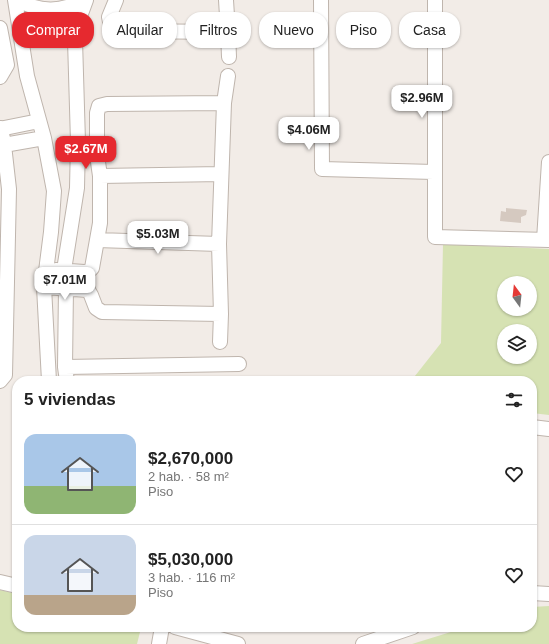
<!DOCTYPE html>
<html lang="es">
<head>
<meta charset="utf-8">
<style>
  :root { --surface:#fff; --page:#f2f2f2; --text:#222; --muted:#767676; --line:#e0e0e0; --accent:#e6292f }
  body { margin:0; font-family:Helvetica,sans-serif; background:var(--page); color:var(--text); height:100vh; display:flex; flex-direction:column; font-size:15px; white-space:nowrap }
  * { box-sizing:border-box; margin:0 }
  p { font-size:13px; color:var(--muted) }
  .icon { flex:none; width:22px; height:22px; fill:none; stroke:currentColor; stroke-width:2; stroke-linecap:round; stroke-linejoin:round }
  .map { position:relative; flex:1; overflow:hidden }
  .sheet { position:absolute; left:12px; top:376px; width:525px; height:256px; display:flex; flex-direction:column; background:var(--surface); border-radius:16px; box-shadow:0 1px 3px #0004 }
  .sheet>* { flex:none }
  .hud { position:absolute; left:12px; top:12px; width:525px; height:36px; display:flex; gap:8px }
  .needle { width:26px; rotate:345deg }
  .buttons { position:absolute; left:497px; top:276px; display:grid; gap:8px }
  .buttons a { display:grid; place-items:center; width:40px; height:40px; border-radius:50%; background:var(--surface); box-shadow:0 1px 3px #0004; font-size:20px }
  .price { position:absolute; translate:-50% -34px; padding:0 9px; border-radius:8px; background:#fff; color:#222; font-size:13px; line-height:26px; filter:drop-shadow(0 1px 2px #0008) }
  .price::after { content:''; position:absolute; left:50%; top:24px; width:12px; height:9px; margin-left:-6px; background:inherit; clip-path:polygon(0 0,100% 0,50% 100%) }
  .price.active { background:var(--accent); color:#fff }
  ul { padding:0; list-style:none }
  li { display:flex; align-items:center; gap:12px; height:100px; padding:0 12px }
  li+li { border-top:1px solid var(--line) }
  li span { display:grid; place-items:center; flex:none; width:112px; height:80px; border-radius:12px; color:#555 }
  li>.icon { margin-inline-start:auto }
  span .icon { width:48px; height:48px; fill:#fffc; stroke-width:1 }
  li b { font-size:17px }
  h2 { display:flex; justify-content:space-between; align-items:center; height:48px; padding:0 12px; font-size:17px }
  .tag { padding:0 14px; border-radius:16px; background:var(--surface); box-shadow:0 1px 3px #0004; font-size:14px; line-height:36px }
  .tag.active { background:var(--accent); color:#fff }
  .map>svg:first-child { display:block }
</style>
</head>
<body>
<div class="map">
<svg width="549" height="644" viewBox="0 0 549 644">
  <rect width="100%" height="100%" fill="#f2ece7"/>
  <path fill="#d6e2b3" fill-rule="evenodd" d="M 443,244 L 549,249 L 549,415 L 532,413 L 532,381 L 411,381 L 441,343 ZM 504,283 L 530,283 L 530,309 L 504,309 ZM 504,331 L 530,331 L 530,357 L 504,357 Z
    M 0,590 L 17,594 L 17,627 L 136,627 L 141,628 L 137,644 L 0,644 Z
    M 549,606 L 549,644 L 412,644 L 467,627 L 532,627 L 532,607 Z"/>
  <path fill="#d5c9c0" d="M 506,208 L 527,210 L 526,215 L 521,217 L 521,223 L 500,221 L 501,211 L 506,212 Z"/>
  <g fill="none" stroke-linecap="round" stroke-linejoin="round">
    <defs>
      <path id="minor" d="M 15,0 L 27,76 L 44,138 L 54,191 L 51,232 L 44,287 L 49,381
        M 19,0 C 39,13 63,12 83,0
        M 116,0 L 109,17 L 111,27 L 118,31 L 228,32 L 226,0
        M 321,0 L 322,169 L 434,172
        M 435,0 L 435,237 L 549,240
        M 0,28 L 7,65 L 0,77
        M 228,32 L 229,57
        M 0,129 L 39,121
        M 4,145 L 44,138
        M 100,176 L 221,174
        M 97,240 L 219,244
        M 544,240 L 549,162
        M 56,270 L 84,272 L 89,271 L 92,268 L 100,223 L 100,176 L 97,155 L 97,113 L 99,106 L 107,104 L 224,103
        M 44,287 L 88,290 L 91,295 L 96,308 L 102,312 L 221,314
        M 220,342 L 221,314 L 219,244 L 224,103 L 228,76
        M 65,367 L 239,364
        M 0,381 L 5,375 L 9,189 L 4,145 L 1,128
        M 67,381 L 65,367 L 66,288 L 64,270 L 77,188 L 78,142 L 75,40 L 79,19 L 86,0
        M 532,427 L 549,429
        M 0,582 L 17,586
        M 532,593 L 549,594
        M 175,627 L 238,644
        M 159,644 L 162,627
        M 363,644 L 413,627"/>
    </defs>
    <use href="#minor" stroke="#bfb5ad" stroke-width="16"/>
    <use href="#minor" stroke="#fff" stroke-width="14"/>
  </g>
</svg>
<div class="buttons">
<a><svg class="needle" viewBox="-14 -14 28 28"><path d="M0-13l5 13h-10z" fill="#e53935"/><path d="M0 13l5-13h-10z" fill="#767676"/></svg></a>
<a><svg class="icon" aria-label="layers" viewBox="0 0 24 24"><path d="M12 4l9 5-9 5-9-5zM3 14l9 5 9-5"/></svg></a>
</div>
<b class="price" style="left:422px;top:119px">$2.96M</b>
<b class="price" style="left:309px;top:151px">$4.06M</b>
<b class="price active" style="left:86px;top:170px">$2.67M</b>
<b class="price" style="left:158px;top:255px">$5.03M</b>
<b class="price" style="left:65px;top:301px">$7.01M</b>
<div class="hud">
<a class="tag active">Comprar</a>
<a class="tag">Alquilar</a>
<a class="tag">Filtros</a>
<a class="tag">Nuevo</a>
<a class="tag">Piso</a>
<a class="tag">Casa</a>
</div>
<section class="sheet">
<h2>5 viviendas<svg class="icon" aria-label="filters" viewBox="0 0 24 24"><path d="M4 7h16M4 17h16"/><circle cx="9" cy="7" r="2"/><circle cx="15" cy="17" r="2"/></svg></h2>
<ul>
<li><span style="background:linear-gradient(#a9c7e8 65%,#8fb573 0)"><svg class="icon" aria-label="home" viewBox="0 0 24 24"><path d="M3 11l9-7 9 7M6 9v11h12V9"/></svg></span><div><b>$2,670,000</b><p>2 hab. · 58 m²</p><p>Piso</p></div><svg class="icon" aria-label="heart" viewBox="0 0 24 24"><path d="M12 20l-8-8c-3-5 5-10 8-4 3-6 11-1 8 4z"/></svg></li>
<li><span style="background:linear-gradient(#c9d6e8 75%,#b9a48a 0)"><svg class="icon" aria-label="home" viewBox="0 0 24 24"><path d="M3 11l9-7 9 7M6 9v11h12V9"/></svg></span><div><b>$5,030,000</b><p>3 hab. · 116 m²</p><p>Piso</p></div><svg class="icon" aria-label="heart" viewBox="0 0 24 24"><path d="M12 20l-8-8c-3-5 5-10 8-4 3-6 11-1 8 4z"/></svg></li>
</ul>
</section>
</div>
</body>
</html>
